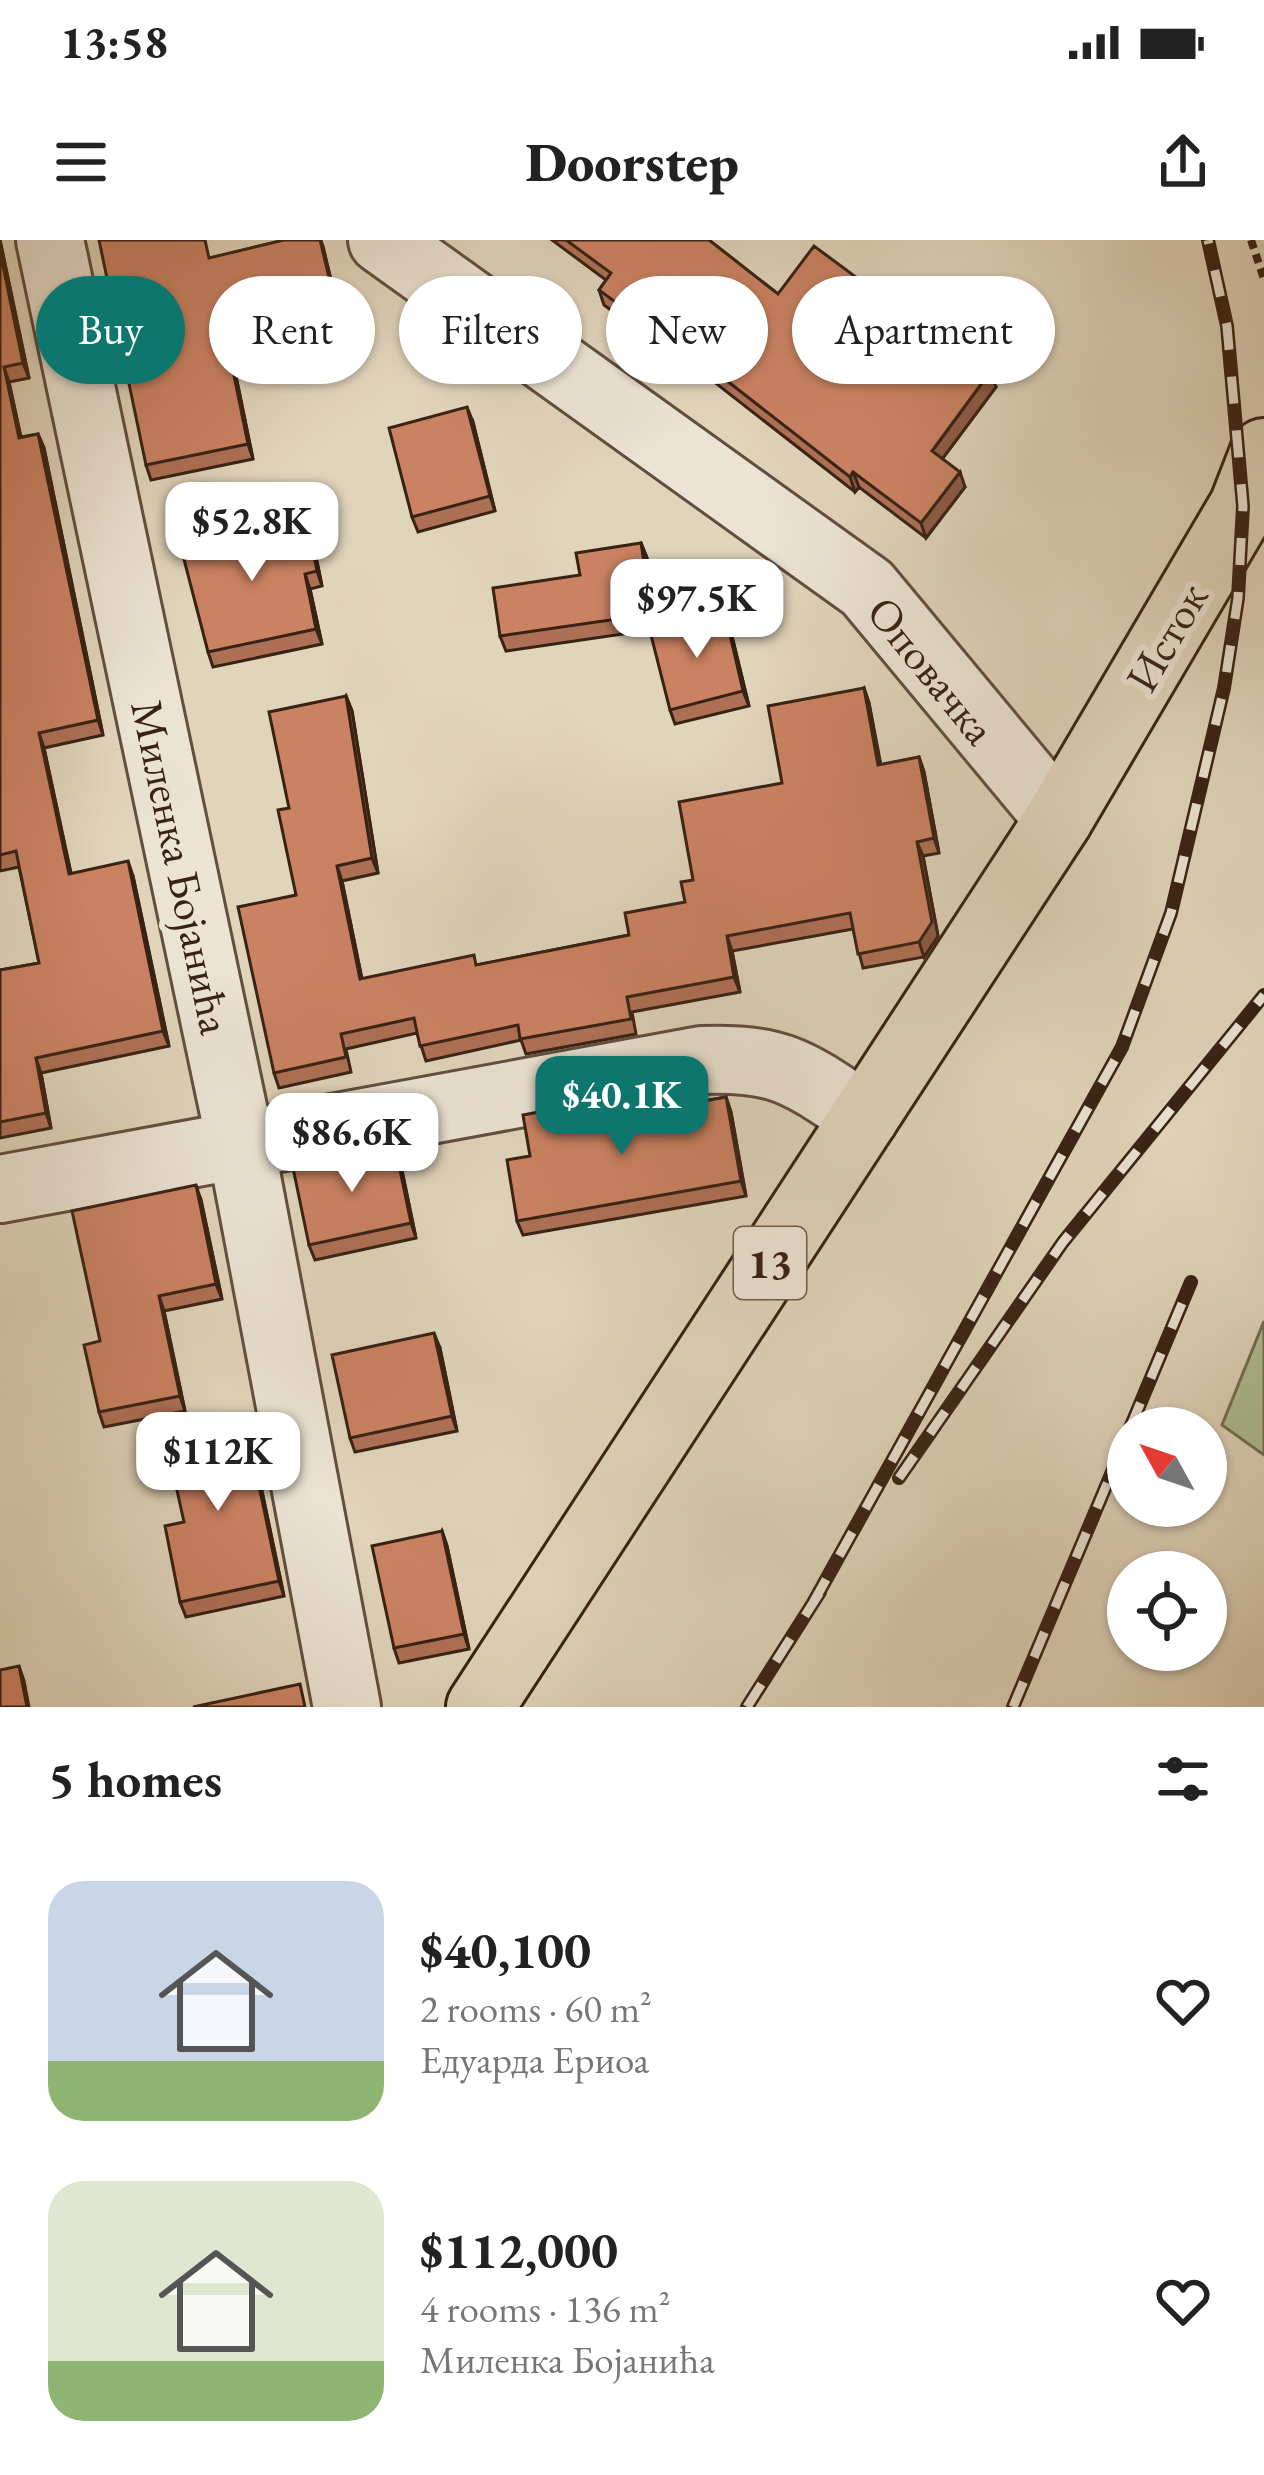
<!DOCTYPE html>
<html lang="en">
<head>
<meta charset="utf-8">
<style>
  :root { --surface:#fff; --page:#f6f6f6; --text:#222; --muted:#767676; --accent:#0f766e }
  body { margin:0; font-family:"EB Garamond",serif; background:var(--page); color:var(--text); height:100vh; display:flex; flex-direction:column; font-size:45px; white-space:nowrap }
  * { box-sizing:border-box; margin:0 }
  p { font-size:39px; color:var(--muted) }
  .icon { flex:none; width:66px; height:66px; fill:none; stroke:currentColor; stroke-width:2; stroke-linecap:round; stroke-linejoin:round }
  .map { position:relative; height:1467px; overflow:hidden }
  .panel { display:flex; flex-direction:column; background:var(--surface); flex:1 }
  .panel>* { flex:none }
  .guide { position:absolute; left:36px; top:36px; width:1194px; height:108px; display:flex; gap:24px }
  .needle { width:78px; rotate:310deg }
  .tools { position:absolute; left:1107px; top:1167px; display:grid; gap:24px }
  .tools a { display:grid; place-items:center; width:120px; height:120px; border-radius:50%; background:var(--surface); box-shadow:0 3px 9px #0004; font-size:60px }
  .price { position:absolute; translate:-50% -102px; padding:0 27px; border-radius:24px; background:#fff; color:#222; font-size:39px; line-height:78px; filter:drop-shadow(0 3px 6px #0008) }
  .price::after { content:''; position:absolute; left:50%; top:72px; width:36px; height:27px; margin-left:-18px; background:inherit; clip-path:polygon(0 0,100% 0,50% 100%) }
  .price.active { background:var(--accent); color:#fff }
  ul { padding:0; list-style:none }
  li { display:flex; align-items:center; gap:36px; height:300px; padding:0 48px }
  li span { display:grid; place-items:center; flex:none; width:336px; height:240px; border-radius:36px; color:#555 }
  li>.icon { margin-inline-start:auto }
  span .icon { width:144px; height:144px; fill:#fffc; stroke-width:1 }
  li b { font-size:51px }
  h2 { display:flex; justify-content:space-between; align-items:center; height:144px; padding:0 48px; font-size:51px }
  .chip { padding:0 42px; border-radius:54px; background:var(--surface); box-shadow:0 3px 9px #0004; font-size:42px; line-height:108px }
  .chip.active { background:var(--accent); color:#fff }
  .status { display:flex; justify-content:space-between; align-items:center; height:84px; padding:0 60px; background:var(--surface); direction:ltr }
  .status svg { height:33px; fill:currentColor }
  header { display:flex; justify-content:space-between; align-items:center; height:156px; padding:0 48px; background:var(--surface); font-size:54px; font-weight:800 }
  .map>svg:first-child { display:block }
</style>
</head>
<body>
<div class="status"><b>13:58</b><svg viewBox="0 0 49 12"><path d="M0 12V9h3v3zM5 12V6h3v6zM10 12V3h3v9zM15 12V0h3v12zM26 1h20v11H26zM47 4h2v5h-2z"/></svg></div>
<header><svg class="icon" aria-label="menu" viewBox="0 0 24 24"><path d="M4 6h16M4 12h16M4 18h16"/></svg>Doorstep<svg class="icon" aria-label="share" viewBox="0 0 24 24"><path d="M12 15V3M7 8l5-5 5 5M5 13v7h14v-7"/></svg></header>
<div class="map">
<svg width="1264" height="1467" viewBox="0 0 1264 1467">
  <rect width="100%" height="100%" fill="#e0d4bb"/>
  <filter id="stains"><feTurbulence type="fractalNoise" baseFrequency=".00167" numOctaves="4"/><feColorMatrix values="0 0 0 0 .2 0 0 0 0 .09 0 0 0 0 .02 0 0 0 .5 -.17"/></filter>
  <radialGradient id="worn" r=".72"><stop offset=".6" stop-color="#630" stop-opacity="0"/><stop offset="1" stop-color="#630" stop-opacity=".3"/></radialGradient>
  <path fill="#aebd93" stroke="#737054" stroke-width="3" d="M 1264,1081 L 1264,1215 L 1222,1185 Z"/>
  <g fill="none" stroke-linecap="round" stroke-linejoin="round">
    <defs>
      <path id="minor" d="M 50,0 L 241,906 L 347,1467
        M 382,0 L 867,348 L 1059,579
        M 0,949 L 702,820 C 782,817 800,834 865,877"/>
      <path id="major" d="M 480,1467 L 1059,579 L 1243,266 L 1264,212"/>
    </defs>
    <use href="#minor" stroke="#624e3e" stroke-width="72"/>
    <use href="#major" stroke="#382214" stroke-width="72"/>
    <path stroke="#382214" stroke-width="8" stroke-dasharray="9 6" stroke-linecap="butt" d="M 1251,0 L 1264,39"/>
    <use href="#minor" stroke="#ebe3d3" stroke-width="66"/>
    <use href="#major" stroke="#e0d4bb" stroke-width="66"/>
    <defs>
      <path id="rail" d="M 1130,1188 L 1191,1042
        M 899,1238 L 1063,1002 L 1264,755
        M 813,1363 L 1122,807 L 1171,673 L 1224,448 L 1238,358 L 1243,266 L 1227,86 L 1208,0
        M 747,1467 L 820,1352
        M 1013,1467 L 1128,1194"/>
    </defs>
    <use href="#rail" stroke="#382214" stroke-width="14"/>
    <use href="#rail" stroke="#ebe3d3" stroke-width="9" stroke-dasharray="27" stroke-linecap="butt"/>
  </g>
  <path fill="#ae7055" stroke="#382214" stroke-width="3" d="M 0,0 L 29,138 L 9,142 L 21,197 L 38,194 L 44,208 L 103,495 L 44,508 L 71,633 L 133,636 L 169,806 L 41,833 L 51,888 L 0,898 L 0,730 L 39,723 L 19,627 L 0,631 Z
    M 284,0 L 321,0 L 338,69 L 228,97 L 253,219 L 151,240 L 146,225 L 211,18 Z
    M 552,0 L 709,0 L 778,54 L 888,61 L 933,59 L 938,74 L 929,86 L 996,147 L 942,219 L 965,247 L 926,298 L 859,247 L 855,252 L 676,112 L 673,116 L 604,65 L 599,50 L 606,40 Z
    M 473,182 L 495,271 L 418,292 L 412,277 Z
    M 306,277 L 311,292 L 322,346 L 310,349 L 322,404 L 213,427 L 208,412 Z
    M 641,303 L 647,318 L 657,389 L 506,411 L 500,396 Z
    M 730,388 L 749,466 L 675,484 L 670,470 Z
    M 864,448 L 869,463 L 881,525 L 919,517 L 924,532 L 939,613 L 923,616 L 938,696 L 924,717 L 863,728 L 853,689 L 732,711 L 740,752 L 632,772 L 636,794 L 526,814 L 521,800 L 426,821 L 417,793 L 346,809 L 351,832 L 279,848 L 274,833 L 296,655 L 289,568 L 346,456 L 352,471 L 378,633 L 342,641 L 362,739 L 477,725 L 629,695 L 685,662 L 693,640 L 782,543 Z
    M 726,857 L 731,872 L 746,956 L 523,995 L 517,981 L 530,916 L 571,885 Z
    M 395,906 L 400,921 L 416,998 L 315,1020 L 309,1005 Z
    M 201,960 L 222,1059 L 164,1071 L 185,1171 L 104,1187 L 99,1172 L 100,1101 Z
    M 440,1108 L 457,1191 L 355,1212 L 350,1198 Z
    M 250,1194 L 284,1356 L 186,1377 L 180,1362 L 184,1282 Z
    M 442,1291 L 447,1306 L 469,1409 L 399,1423 L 394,1408 Z"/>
  <path fill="#8d5b45" stroke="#382214" stroke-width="3" d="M 0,0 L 29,138 L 23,123 L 0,11 Z
    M 320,0 L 323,6 L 338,69 L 333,54 Z
    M 933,59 L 938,74 L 924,93 L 918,79 Z
    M 223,82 L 228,97 L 253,219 L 248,204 Z
    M 671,97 L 676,112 L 673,116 L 668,101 Z
    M 4,127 L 9,142 L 24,212 L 19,198 Z
    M 990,132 L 996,147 L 937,226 L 932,211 Z
    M 467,167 L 473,182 L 495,271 L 490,256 Z
    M 38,194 L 44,208 L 103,495 L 98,480 Z
    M 853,232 L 859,247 L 855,252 L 850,237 Z
    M 960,232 L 965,247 L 926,298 L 921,283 Z
    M 306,277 L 311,292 L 322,346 L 317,331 Z
    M 641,303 L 647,318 L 657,389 L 652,374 Z
    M 305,334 L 310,349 L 322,404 L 316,389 Z
    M 725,373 L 730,388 L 749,466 L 743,451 Z
    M 864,448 L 869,463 L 883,540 L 878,525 Z
    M 346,456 L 352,471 L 378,633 L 372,618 Z
    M 39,493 L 44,508 L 74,648 L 69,634 Z
    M 919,517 L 924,532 L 939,613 L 934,598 Z
    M 917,602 L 923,616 L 938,696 L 924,717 L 919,702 Z
    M 128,621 L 133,636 L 169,806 L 163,791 Z
    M 337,626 L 342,641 L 365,754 L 360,739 Z
    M 727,696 L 732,711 L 740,752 L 734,737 Z
    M 36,818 L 41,833 L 51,888 L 46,873 Z
    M 726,857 L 731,872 L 746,956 L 741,941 Z
    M 395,906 L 400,921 L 416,998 L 411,983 Z
    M 196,945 L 201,960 L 222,1059 L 216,1044 Z
    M 159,1056 L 164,1071 L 185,1171 L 180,1156 Z
    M 434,1093 L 440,1108 L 457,1191 L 452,1176 Z
    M 245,1179 L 250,1194 L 284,1356 L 279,1341 Z
    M 442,1291 L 447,1306 L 469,1409 L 464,1394 Z
    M 19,1426 L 24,1441 L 29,1467 L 27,1467 Z"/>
  <path fill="#ca8263" stroke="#382214" stroke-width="3" d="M 99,0 L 205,0 L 209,18 L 284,0 L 320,0 L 333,54 L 223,82 L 248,204 L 146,225 Z
    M 566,0 L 709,0 L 778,54 L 814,6 L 888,61 L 905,38 L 933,59 L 918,79 L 990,132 L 932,211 L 960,232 L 921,283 L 853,232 L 850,237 L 671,97 L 668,101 L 599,50 L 611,33 Z
    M 0,11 L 23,123 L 4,127 L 19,198 L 38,194 L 98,480 L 39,493 L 69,634 L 128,621 L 163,791 L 36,818 L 46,873 L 0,882 L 0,730 L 39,723 L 16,611 L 0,615 Z
    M 467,167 L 490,256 L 412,277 L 389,188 Z
    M 306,277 L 317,331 L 305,334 L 316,389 L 208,412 L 180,304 Z
    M 641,303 L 652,374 L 500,396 L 493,348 L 580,335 L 576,313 Z
    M 725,373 L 743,451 L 670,470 L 650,391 Z
    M 864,448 L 878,525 L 919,517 L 934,598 L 917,602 L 932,682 L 919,702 L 858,714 L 850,673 L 727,696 L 734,737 L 627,757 L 631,779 L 520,799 L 518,785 L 420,806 L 414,778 L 341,794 L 346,817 L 274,833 L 238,667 L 296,655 L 278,570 L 289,568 L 269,472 L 346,456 L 372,618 L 337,626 L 360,739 L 474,715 L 476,725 L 629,695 L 625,673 L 685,662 L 681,642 L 693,640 L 679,562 L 782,543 L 768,466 Z
    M 726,857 L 741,941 L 517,981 L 507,920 L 530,916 L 523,875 L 565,867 L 568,886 Z
    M 395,906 L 411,983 L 309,1005 L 293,928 Z
    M 196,945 L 216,1044 L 159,1056 L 180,1156 L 99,1172 L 84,1105 L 100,1101 L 72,971 Z
    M 434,1093 L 452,1176 L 350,1198 L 332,1115 Z
    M 245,1179 L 279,1341 L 180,1362 L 165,1286 L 184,1282 L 165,1196 Z
    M 442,1291 L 464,1394 L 394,1408 L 372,1306 Z
    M 19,1426 L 27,1467 L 0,1467 L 0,1430 Z
    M 300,1444 L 305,1467 L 193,1467 Z"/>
  <g text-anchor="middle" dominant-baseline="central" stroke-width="12" stroke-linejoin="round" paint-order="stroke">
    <rect fill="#ebe3d3" stroke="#6e5c4d" stroke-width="3" x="734" y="987" width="72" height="72" rx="9"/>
    <g font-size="42" font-weight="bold" fill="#382214">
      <text x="770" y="1023">13</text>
    </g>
    <g font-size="45" fill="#382214" stroke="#ebe3d3">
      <text transform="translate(1166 397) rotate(-60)">Исток</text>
      <text transform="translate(932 430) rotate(51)">Оповачка</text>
      <text transform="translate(182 627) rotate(78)">Миленка Бојанића</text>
    </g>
  </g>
  <rect width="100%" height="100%" filter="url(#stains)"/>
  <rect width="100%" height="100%" fill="url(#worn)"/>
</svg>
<div class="tools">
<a><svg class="needle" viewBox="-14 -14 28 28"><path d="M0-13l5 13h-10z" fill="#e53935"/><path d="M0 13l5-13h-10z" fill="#767676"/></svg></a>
<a><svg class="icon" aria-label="locate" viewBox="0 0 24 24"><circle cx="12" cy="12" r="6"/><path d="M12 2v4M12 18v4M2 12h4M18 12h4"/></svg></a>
</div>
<b class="price" style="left:252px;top:344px">$52.8K</b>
<b class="price" style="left:697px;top:421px">$97.5K</b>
<b class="price active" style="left:622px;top:918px">$40.1K</b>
<b class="price" style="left:352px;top:955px">$86.6K</b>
<b class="price" style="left:218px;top:1274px">$112K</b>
<div class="guide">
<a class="chip active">Buy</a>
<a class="chip">Rent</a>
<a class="chip">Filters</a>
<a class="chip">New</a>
<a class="chip">Apartment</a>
</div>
</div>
<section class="panel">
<h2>5 homes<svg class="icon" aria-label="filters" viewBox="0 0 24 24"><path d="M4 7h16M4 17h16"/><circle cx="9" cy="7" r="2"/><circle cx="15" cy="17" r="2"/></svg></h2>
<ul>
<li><span style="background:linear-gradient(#c9d6e8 75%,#8fb573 0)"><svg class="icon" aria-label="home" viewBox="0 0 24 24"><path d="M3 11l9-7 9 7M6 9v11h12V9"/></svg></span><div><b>$40,100</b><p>2 rooms · 60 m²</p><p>Едуарда Ериоа</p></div><svg class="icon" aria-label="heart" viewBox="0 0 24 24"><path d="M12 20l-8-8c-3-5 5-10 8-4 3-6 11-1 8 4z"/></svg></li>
<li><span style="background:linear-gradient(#dfe7d0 75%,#8fb573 0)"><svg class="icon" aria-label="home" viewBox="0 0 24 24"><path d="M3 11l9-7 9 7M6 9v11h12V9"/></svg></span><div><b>$112,000</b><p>4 rooms · 136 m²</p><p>Миленка Бојанића</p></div><svg class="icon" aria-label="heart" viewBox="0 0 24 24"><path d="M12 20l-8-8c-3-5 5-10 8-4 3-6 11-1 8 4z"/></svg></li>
</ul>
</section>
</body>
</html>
